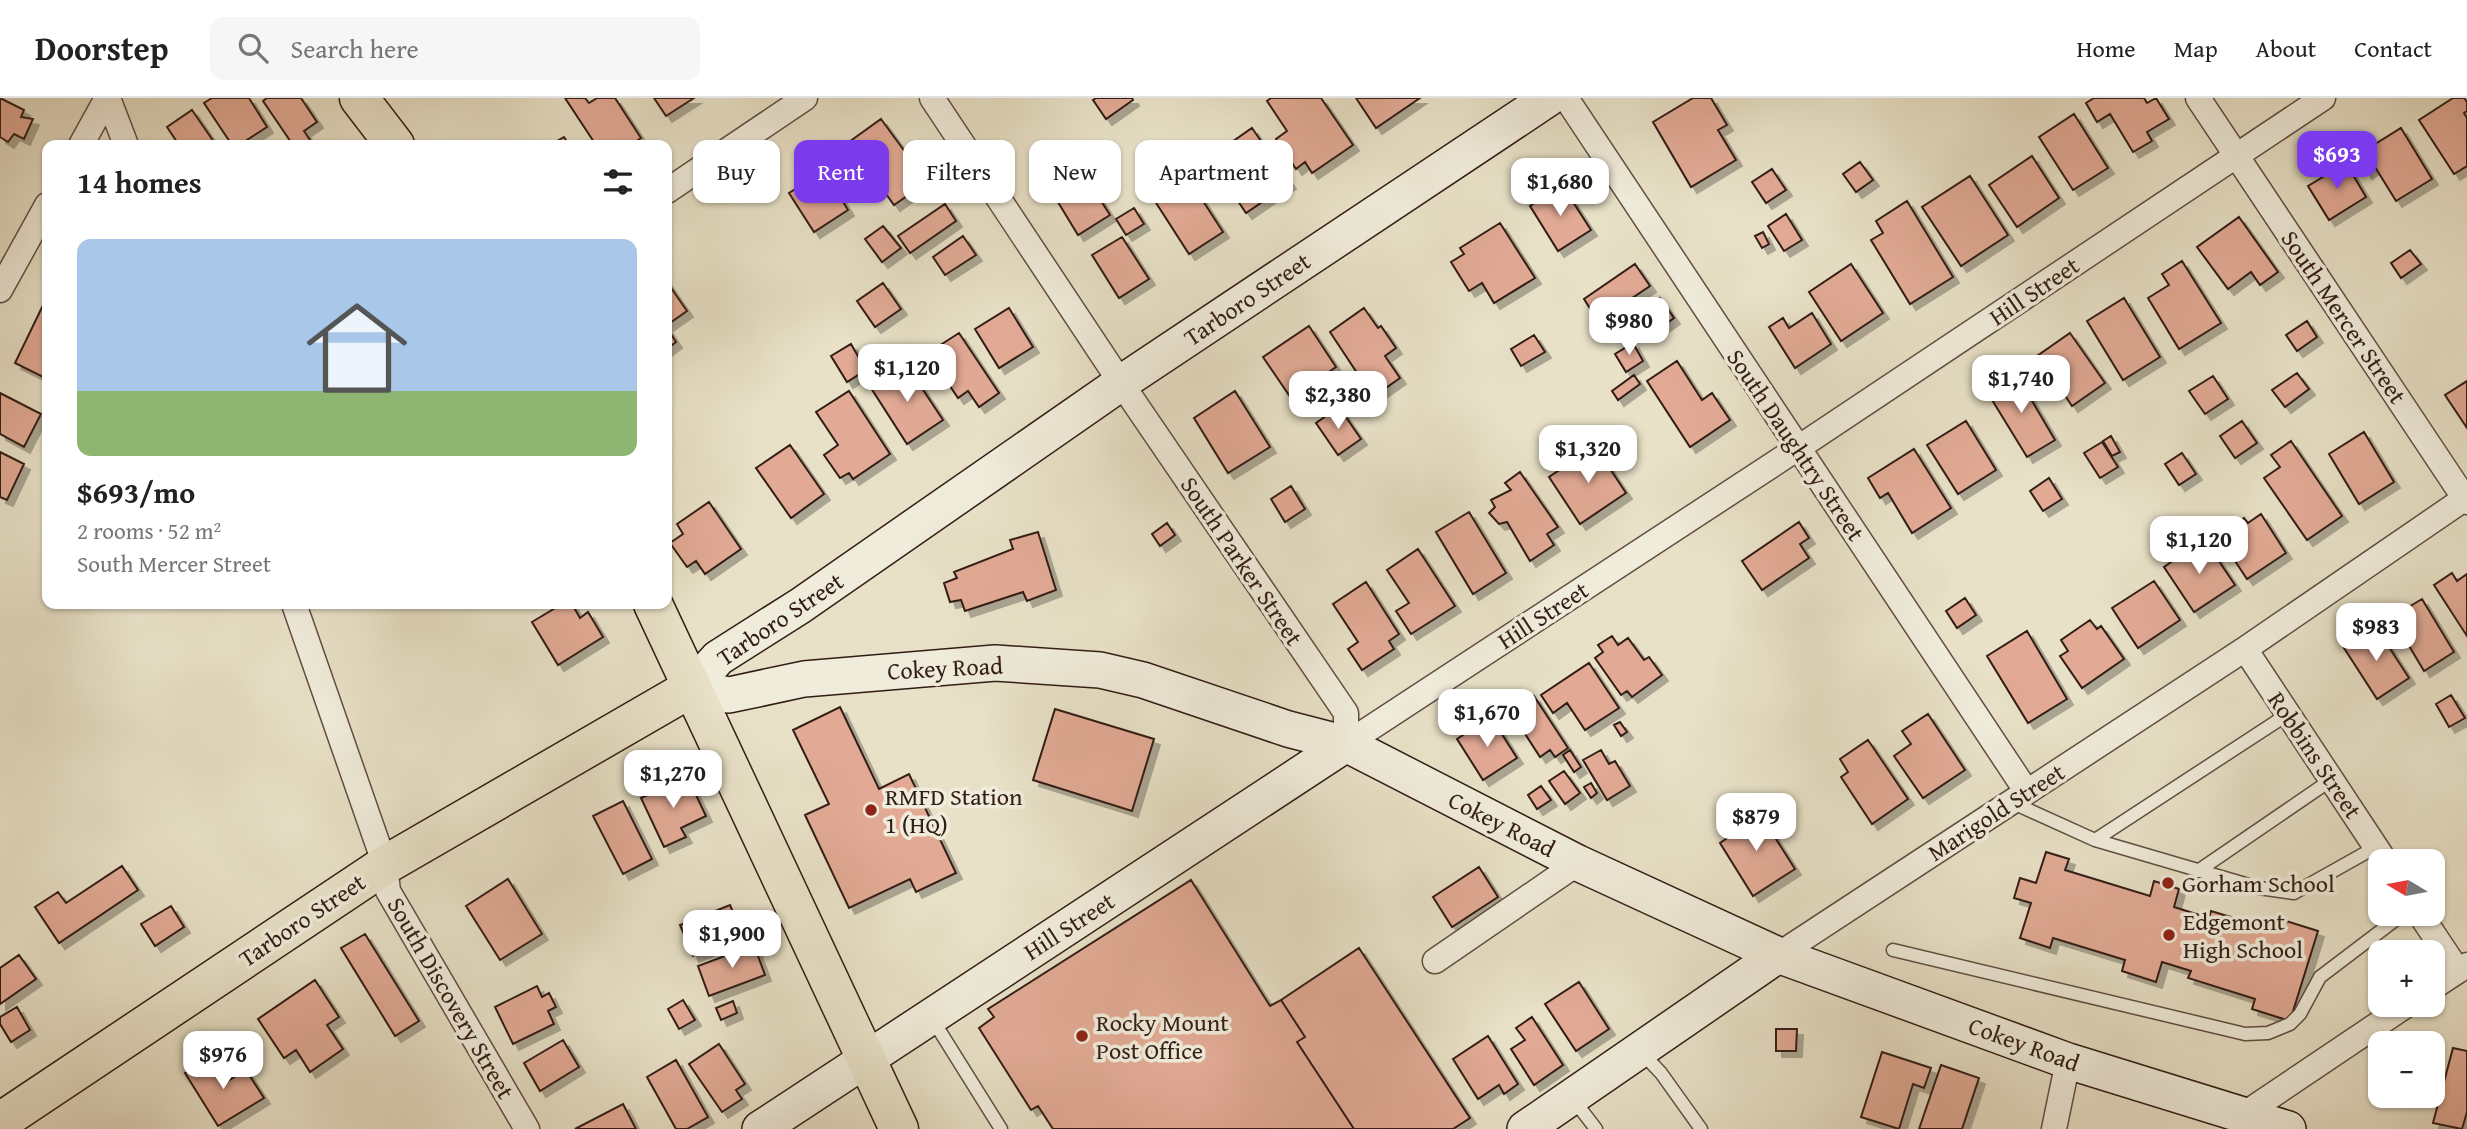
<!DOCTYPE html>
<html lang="en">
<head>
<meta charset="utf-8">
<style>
  :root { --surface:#fff; --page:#f6f6f6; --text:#222; --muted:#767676; --line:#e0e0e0; --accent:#7c3aed }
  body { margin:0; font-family:"Gentium Book Plus",serif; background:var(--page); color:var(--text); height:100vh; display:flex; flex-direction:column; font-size:26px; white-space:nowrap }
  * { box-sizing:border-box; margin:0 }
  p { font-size:23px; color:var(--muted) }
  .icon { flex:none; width:38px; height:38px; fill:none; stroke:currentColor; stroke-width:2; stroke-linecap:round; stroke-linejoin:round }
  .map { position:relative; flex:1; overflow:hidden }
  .panel { position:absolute; left:42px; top:42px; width:630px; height:469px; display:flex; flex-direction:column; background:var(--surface); border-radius:14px; box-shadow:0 2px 5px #0004 }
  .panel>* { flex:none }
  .guide { position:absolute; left:693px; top:42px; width:665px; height:63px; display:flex; gap:14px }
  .needle { width:46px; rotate:280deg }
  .tools { position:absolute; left:2368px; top:751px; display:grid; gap:14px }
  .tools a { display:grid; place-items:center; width:77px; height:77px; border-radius:14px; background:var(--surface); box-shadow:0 2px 5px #0004; font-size:35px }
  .price { position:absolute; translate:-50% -60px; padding:0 16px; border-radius:14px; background:#fff; color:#222; font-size:23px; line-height:46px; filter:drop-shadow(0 2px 4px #0008) }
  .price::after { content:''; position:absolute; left:50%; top:42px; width:21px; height:16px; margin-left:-10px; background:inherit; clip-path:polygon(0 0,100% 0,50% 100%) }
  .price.on { background:var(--accent); color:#fff }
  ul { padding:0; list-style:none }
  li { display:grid; align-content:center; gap:14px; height:371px; padding:0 35px }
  li span { display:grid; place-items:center; height:217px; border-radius:14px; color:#555 }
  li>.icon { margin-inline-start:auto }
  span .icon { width:126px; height:126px; fill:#fffc; stroke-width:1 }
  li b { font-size:30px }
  h2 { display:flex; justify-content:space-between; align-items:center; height:84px; padding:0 35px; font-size:30px }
  .tag { padding:0 24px; border-radius:14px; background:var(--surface); box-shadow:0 2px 5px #0004; font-size:24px; line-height:63px }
  .tag.on { background:var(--accent); color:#fff }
  header { display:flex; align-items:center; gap:42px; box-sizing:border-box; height:98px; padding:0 35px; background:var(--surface); border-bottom:2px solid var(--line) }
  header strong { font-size:33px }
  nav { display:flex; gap:38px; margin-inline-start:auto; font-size:24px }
  .search { width:490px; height:63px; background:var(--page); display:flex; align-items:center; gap:18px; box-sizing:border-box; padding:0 24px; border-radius:14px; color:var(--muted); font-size:26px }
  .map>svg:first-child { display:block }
</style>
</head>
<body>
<header>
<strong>Doorstep</strong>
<div class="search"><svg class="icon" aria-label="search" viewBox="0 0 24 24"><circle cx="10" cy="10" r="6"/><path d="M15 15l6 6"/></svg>Search here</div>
<nav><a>Home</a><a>Map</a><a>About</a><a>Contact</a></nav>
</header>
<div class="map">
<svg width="2467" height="1031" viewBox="0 0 2467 1031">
  <defs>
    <filter id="shadow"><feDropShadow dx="6" dy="6" stdDeviation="0" flood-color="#0004"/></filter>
  </defs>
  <rect width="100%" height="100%" fill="#e8e1c7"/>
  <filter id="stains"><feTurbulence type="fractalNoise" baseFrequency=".00286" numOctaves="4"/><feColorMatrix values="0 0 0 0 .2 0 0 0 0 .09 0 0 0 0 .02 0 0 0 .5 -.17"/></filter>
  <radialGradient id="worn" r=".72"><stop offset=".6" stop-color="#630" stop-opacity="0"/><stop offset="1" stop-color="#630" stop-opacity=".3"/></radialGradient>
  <path fill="#e2aa95" stroke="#321d15" stroke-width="2" filter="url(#shadow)" d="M 0,0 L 24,12 L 21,19 L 33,21 L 24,41 L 14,36 L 8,44 L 0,39 Z
    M 212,0 L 249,0 L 267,29 L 239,47 L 232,47 L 204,5 Z
    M 267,0 L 301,0 L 317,24 L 304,33 L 310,42 L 302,47 L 293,47 L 263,3 Z
    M 565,0 L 585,0 L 589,5 L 597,0 L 615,0 L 641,40 L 630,47 L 596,47 Z
    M 654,0 L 694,0 L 666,18 Z
    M 1096,0 L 1132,0 L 1133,2 L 1106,21 L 1093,2 Z
    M 1271,0 L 1321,0 L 1353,47 L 1312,75 L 1305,64 L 1296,71 L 1276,41 L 1287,33 L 1267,3 Z
    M 1356,0 L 1420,0 L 1376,30 Z
    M 1693,0 L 1711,0 L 1727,27 L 1718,32 L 1736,62 L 1691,89 L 1653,24 Z
    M 2094,0 L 2144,0 L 2147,5 L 2156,0 L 2169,21 L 2147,34 L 2152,43 L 2133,54 L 2110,16 L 2097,24 L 2086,5 Z
    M 2453,0 L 2464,0 L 2467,4 L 2467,13 L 2464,15 L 2467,20 L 2467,68 L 2454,76 L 2419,22 Z
    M 192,12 L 216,47 L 179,47 L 167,29 Z
    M 2074,16 L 2108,70 L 2073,92 L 2039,39 Z
    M 881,21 L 927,84 L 894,107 L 849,44 Z
    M 1252,30 L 1290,85 L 1246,115 L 1209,60 Z
    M 2401,30 L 2432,81 L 2396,103 L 2375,69 L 2366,75 L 2356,58 Z
    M 564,39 L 569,47 L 550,47 Z
    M 1090,52 L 1103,74 L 1089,84 L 1110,117 L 1078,137 L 1044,81 Z
    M 2032,58 L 2059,100 L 2017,129 L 1989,87 Z
    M 1860,64 L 1873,82 L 1856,94 L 1843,76 Z
    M 2346,65 L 2366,99 L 2329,122 L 2308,88 Z
    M 1772,71 L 1786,92 L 1766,105 L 1752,84 Z
    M 824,73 L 848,112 L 814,134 L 789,95 Z
    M 1970,78 L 2008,137 L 1961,168 L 1922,109 Z
    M 1178,79 L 1187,93 L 1194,89 L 1223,134 L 1189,156 L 1151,97 Z
    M 1562,87 L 1591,132 L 1558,153 L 1530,108 Z
    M 1907,103 L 1953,179 L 1910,206 L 1871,142 L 1883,135 L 1876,123 Z
    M 945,106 L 956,123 L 910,155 L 898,138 Z
    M 1134,110 L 1144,126 L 1126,137 L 1116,121 Z
    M 1786,116 L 1802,142 L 1784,153 L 1768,128 Z
    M 2239,119 L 2278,174 L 2260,187 L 2251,174 L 2228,191 L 2197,149 Z
    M 1500,125 L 1535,180 L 1494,205 L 1482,185 L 1469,193 L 1451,164 L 1464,156 L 1460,150 Z
    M 883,128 L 901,150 L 882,164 L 865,141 Z
    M 1763,134 L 1769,146 L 1762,150 L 1755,138 Z
    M 963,138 L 976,157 L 945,177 L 933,159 Z
    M 1122,139 L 1149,181 L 1119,200 L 1092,157 Z
    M 2410,152 L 2421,166 L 2401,180 L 2391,165 Z
    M 2182,163 L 2221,225 L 2179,251 L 2148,200 L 2169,187 L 2162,176 Z
    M 1635,166 L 1650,188 L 1598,223 L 1584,201 Z
    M 1851,166 L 1883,215 L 1841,243 L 1809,194 Z
    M 667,184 L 687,213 L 667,227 Z
    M 883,185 L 901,211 L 875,229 L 857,203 Z
    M 47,199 L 47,281 L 15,265 Z
    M 1660,200 L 1674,220 L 1649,238 L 1635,218 Z
    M 2124,200 L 2160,259 L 2123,282 L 2087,223 Z
    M 1009,210 L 1033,249 L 999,270 L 975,231 Z
    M 1364,210 L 1378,230 L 1381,228 L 1396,250 L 1385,258 L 1400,280 L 1373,299 L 1330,234 Z
    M 1812,215 L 1831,246 L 1795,270 L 1769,229 L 1783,220 L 1789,230 Z
    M 2307,223 L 2317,239 L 2297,253 L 2286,237 Z
    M 1309,228 L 1336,269 L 1291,300 L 1263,259 Z
    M 667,230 L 676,244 L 667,251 Z
    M 959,235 L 999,295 L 979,309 L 968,293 L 958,300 L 928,255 Z
    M 2070,235 L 2105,285 L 2072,308 L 2052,278 L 2041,285 L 2027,265 Z
    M 1534,237 L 1545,254 L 1521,268 L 1511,251 Z
    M 1633,245 L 1643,263 L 1626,274 L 1615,256 Z
    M 851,246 L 866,272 L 847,284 L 831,258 Z
    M 1677,263 L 1702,302 L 1712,295 L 1730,322 L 1690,349 L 1647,283 Z
    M 906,266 L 943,322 L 907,346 L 871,290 Z
    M 2015,274 L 2055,342 L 2027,359 L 1986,292 Z
    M 2297,275 L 2309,291 L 2285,309 L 2272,292 Z
    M 1634,277 L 1640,286 L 1618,302 L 1612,293 Z
    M 2213,278 L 2228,301 L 2205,316 L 2189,293 Z
    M 2467,283 L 2467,330 L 2445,297 Z
    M 849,293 L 890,356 L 853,381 L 849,375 L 840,380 L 824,357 L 838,347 L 816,314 Z
    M 1235,293 L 1270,349 L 1228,375 L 1194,320 Z
    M 0,295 L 41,316 L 24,349 L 0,336 Z
    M 1339,309 L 1361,341 L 1338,357 L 1316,325 Z
    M 1966,323 L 1996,372 L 1958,396 L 1927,347 Z
    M 2242,323 L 2257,345 L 2235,360 L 2220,338 Z
    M 2364,334 L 2394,384 L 2359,406 L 2329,356 Z
    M 2111,338 L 2120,354 L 2112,358 L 2103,343 Z
    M 2291,343 L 2342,418 L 2307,442 L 2264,380 L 2280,369 L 2271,357 Z
    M 2102,344 L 2118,369 L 2100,380 L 2084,355 Z
    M 790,347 L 824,396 L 791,420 L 756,370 Z
    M 1595,348 L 1626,395 L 1580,426 L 1549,379 Z
    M 1914,351 L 1951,410 L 1912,435 L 1888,395 L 1880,400 L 1868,380 Z
    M 0,354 L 24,366 L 7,402 L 0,399 Z
    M 2182,355 L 2196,376 L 2179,387 L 2165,366 Z
    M 1520,374 L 1558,429 L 1547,436 L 1554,447 L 1530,463 L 1507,424 L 1499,426 L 1489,415 L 1495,409 L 1491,402 L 1511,392 L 1505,385 Z
    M 2049,380 L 2062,401 L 2043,413 L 2030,393 Z
    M 1291,388 L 1305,411 L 1285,424 L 1271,401 Z
    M 709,404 L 741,451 L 705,476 L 696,463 L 687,469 L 670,445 L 683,436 L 677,426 Z
    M 1469,414 L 1506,475 L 1473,496 L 1436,434 Z
    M 2261,416 L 2286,455 L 2247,481 L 2218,437 L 2244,420 L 2248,425 Z
    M 1799,424 L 1809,440 L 1800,446 L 1809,460 L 1762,492 L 1742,463 Z
    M 1167,425 L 1175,437 L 1160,448 L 1152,436 Z
    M 1038,434 L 1056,492 L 1027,503 L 1023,494 L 965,513 L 961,502 L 950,504 L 944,485 L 957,480 L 954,474 L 1013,451 L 1010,442 Z
    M 2204,441 L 2235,487 L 2194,514 L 2164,469 Z
    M 1418,451 L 1455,508 L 1411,536 L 1396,513 L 1409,505 L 1387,472 Z
    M 2452,475 L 2457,483 L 2467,476 L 2467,538 L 2434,487 Z
    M 2154,483 L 2180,522 L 2138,550 L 2112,510 Z
    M 1366,484 L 1399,536 L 1389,543 L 1394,551 L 1362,572 L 1348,551 L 1358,544 L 1333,506 Z
    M 1965,500 L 1976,517 L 1957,530 L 1946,513 Z
    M 2422,501 L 2454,554 L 2424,573 L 2392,519 Z
    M 562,506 L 572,506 L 580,520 L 588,514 L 603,539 L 558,567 L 532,524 Z
    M 2090,522 L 2097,531 L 2101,528 L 2124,561 L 2082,590 L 2060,558 L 2068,553 L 2061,542 Z
    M 2376,529 L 2409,580 L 2377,601 L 2344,550 Z
    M 2027,533 L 2067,601 L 2028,625 L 1987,558 Z
    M 1612,538 L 1618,547 L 1628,540 L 1644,562 L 1649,559 L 1662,577 L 1632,599 L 1627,593 L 1621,597 L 1595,560 L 1603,554 L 1598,547 Z
    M 1589,565 L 1619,610 L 1585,632 L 1567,605 L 1553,615 L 1541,597 Z
    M 2451,597 L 2465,620 L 2449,629 L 2436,606 Z
    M 1534,598 L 1568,650 L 1555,659 L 1550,652 L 1540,659 L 1511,614 Z
    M 840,609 L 879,691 L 909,676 L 956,775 L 916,794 L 910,781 L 849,810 L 805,717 L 829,706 L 793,632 Z
    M 1055,611 L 1154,641 L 1132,713 L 1033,682 Z
    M 1928,616 L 1965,672 L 1923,700 L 1894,658 L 1911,646 L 1902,633 Z
    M 1491,619 L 1517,660 L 1483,682 L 1457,641 Z
    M 1620,624 L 1627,634 L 1621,638 L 1614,627 Z
    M 1868,642 L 1908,701 L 1872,726 L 1841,679 L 1848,674 L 1840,661 Z
    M 1570,652 L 1581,669 L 1574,674 L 1563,657 Z
    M 1601,652 L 1609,666 L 1615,663 L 1630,688 L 1607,702 L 1583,662 Z
    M 1564,673 L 1580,695 L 1565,706 L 1549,683 Z
    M 687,678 L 706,718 L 681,730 L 686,739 L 664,749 L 641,700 Z
    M 1591,685 L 1597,695 L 1591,700 L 1584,689 Z
    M 1541,688 L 1551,702 L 1537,711 L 1528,697 Z
    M 623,703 L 652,761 L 623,776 L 593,718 Z
    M 1757,711 L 1795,771 L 1753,798 L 1720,745 L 1730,738 L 1725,731 Z
    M 2046,754 L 2069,761 L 2065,772 L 2150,798 L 2154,783 L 2179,791 L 2174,809 L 2209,820 L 2211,813 L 2280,834 L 2283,822 L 2318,833 L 2290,923 L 2252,911 L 2255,901 L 2188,880 L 2191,873 L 2162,864 L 2156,884 L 2122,873 L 2125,862 L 2053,840 L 2050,850 L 2020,840 L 2031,805 L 2014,800 L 2020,780 L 2036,785 Z
    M 122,768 L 138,792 L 59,845 L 35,809 L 58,794 L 66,805 Z
    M 1479,769 L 1498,799 L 1452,829 L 1433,799 Z
    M 508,781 L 542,836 L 500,862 L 466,808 Z
    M 1191,782 L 1270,908 L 1281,902 L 1305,939 L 1297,944 L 1354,1031 L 1053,1031 L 1038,1008 L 1031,1012 L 979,930 L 994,919 L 988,911 Z
    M 730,807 L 743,838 L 693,858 L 680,827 Z
    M 171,808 L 184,829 L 155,848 L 141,826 Z
    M 365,836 L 419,923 L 395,938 L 341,850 Z
    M 754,847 L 765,877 L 709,898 L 698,868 Z
    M 1359,850 L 1470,1020 L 1453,1031 L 1354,1031 L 1297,944 L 1305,939 L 1281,902 Z
    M 19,857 L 36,881 L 0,906 L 0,870 Z
    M 315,882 L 339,919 L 327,927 L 343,951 L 310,974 L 296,952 L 284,960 L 258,921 Z
    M 1579,884 L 1609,931 L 1576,953 L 1545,906 Z
    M 537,888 L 542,899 L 549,895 L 556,909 L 548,913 L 554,926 L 513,946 L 495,909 Z
    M 683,902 L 695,922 L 679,931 L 668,911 Z
    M 733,903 L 737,915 L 721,922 L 716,910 Z
    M 17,909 L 30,932 L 11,944 L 0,926 L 0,919 Z
    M 1532,919 L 1563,967 L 1534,987 L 1511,951 L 1525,942 L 1516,930 Z
    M 1776,931 L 1797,931 L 1796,953 L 1776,953 Z
    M 1488,938 L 1518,986 L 1504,996 L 1499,987 L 1478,1001 L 1453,961 Z
    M 563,942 L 579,969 L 540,993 L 524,965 Z
    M 719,946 L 745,986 L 736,992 L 742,1001 L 722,1014 L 689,966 Z
    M 2453,950 L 2467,953 L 2467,1014 L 2462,1031 L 2433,1025 Z
    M 1882,954 L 1931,970 L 1924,990 L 1913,986 L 1899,1031 L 1861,1019 Z
    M 211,960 L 226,984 L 246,972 L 264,1000 L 218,1028 L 185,975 Z
    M 676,962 L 708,1019 L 687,1031 L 676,1031 L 647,979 Z
    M 1941,967 L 1979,980 L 1962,1031 L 1919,1031 Z
    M 623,1006 L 636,1031 L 575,1031 Z"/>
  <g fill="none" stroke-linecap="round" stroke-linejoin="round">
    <defs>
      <path id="lane" d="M 2011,704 L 2095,742 L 2288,616
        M 2095,742 L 2259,790 L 2294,795 L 2376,749
        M 2198,773 L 2331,682
        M 1893,852 L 2245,936 L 2268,935 L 2290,926 L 2300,916 L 2320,879 L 2403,816
        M 931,919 L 1001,1031
        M 1642,955 L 1661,975 L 1701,1031
        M 1573,1001 L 1596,1031"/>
      <path id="street" d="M 108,0 L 126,47
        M 932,0 L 1121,285 L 1346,615 L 1346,646
        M 1566,0 L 2027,694
        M 2198,0 L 2467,404
        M 81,47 L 107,0
        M 667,93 L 805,0
        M 0,192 L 47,107
        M 294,506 L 385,767 L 388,793 L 527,1031
        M 2245,551 L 2385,763
        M 1346,646 L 1798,350 L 2323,0
        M 2420,816 L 2458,873
        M 1778,857 L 2245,551 L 2467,399
        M 1435,863 L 1578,765
        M 2432,890 L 2467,867
        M 2243,1017 L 2408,906
        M 2054,1031 L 2068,963"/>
      <path id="secondary" d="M 1549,0 L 1121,285 L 800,508 L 718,560 L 691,590 L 729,597 L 804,581 L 995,565 L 1100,572 L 1143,582 L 1288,631 L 1346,646 L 1578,765 L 1778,857 L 2068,963 L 2288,1031
        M 760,1031 L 1346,646
        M 1525,1031 L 1778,857"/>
      <path id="primary" d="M 359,0 L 395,47
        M 653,506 L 899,1031
        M 0,1024 L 385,767 L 691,590"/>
    </defs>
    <use href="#lane" stroke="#604e42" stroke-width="15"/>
    <use href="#street" stroke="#604e42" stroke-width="27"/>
    <use href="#secondary" stroke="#321d15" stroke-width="38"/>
    <use href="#primary" stroke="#321d15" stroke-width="41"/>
    <use href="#lane" stroke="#f0ecdb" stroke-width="12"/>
    <use href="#street" stroke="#f0ecdb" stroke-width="24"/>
    <use href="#secondary" stroke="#f0ecdb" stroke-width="35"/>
    <use href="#primary" stroke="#e8e1c7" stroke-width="38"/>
  </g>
  <g fill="#8f2418" stroke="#f0ecdb" stroke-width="2.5">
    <circle cx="871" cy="712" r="7"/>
    <circle cx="2168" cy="785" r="7"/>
    <circle cx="2169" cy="837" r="7"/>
    <circle cx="1082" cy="938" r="7"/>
  </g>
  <g text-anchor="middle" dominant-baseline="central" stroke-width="7" stroke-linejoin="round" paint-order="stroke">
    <g font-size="24" fill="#321d15" stroke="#f0ecdb">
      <text transform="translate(2034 193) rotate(-34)">Hill Street</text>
      <text transform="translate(1247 201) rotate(-34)">Tarboro Street</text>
      <text transform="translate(2344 219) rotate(56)">South Mercer Street</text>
      <text transform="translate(1796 347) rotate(56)">South Daughtry Street</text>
      <text transform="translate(1242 463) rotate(56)">South Parker Street</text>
      <text transform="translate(1543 517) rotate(-33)">Hill Street</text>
      <text transform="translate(780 521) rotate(-34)">Tarboro Street</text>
      <text transform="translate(945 570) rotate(-3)">Cokey Road</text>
      <text transform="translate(2315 657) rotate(56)">Robbins Street</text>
      <text transform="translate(1996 714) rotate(-33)">Marigold Street</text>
      <text transform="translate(1502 726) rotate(27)">Cokey Road</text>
      <text transform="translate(302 822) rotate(-34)">Tarboro Street</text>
      <text transform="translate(1069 828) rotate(-33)">Hill Street</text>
      <text transform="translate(451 900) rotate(60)">South Discovery Street</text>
      <text transform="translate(2024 946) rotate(20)">Cokey Road</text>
    </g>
    <g font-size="24" fill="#321d15" stroke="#f0ecdb" text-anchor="start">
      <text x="885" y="698">RMFD Station<tspan x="885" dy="28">1 (HQ)</tspan></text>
      <text x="2182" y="785">Gorham School</text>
      <text x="2183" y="823">Edgemont<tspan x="2183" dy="28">High School</tspan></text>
      <text x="1096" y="924">Rocky Mount<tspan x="1096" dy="28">Post Office</tspan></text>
    </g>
  </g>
  <rect width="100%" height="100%" filter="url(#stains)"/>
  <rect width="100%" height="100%" fill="url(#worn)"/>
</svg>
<div class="tools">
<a><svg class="needle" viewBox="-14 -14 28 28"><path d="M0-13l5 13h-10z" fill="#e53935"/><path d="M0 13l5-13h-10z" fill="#767676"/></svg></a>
<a>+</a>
<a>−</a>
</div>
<b class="price on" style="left:2337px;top:93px">$693</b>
<b class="price" style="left:1560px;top:120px">$1,680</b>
<b class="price" style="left:1629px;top:259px">$980</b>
<b class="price" style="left:907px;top:306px">$1,120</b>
<b class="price" style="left:2021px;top:317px">$1,740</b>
<b class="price" style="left:1338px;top:333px">$2,380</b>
<b class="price" style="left:1588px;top:387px">$1,320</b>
<b class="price" style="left:2199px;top:478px">$1,120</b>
<b class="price" style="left:2376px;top:565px">$983</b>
<b class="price" style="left:1487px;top:651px">$1,670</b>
<b class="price" style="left:673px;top:712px">$1,270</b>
<b class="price" style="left:1756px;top:755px">$879</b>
<b class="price" style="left:732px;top:872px">$1,900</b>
<b class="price" style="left:223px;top:993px">$976</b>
<div class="guide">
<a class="tag">Buy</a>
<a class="tag on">Rent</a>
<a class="tag">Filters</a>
<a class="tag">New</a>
<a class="tag">Apartment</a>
</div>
<section class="panel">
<h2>14 homes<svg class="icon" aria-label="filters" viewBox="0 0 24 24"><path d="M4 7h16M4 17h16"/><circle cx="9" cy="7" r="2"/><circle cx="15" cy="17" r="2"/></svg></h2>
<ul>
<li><span style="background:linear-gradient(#a9c7e8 70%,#8fb573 0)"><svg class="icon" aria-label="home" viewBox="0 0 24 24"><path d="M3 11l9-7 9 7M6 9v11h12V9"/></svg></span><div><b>$693/mo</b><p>2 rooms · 52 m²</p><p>South Mercer Street</p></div></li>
</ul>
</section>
</div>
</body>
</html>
